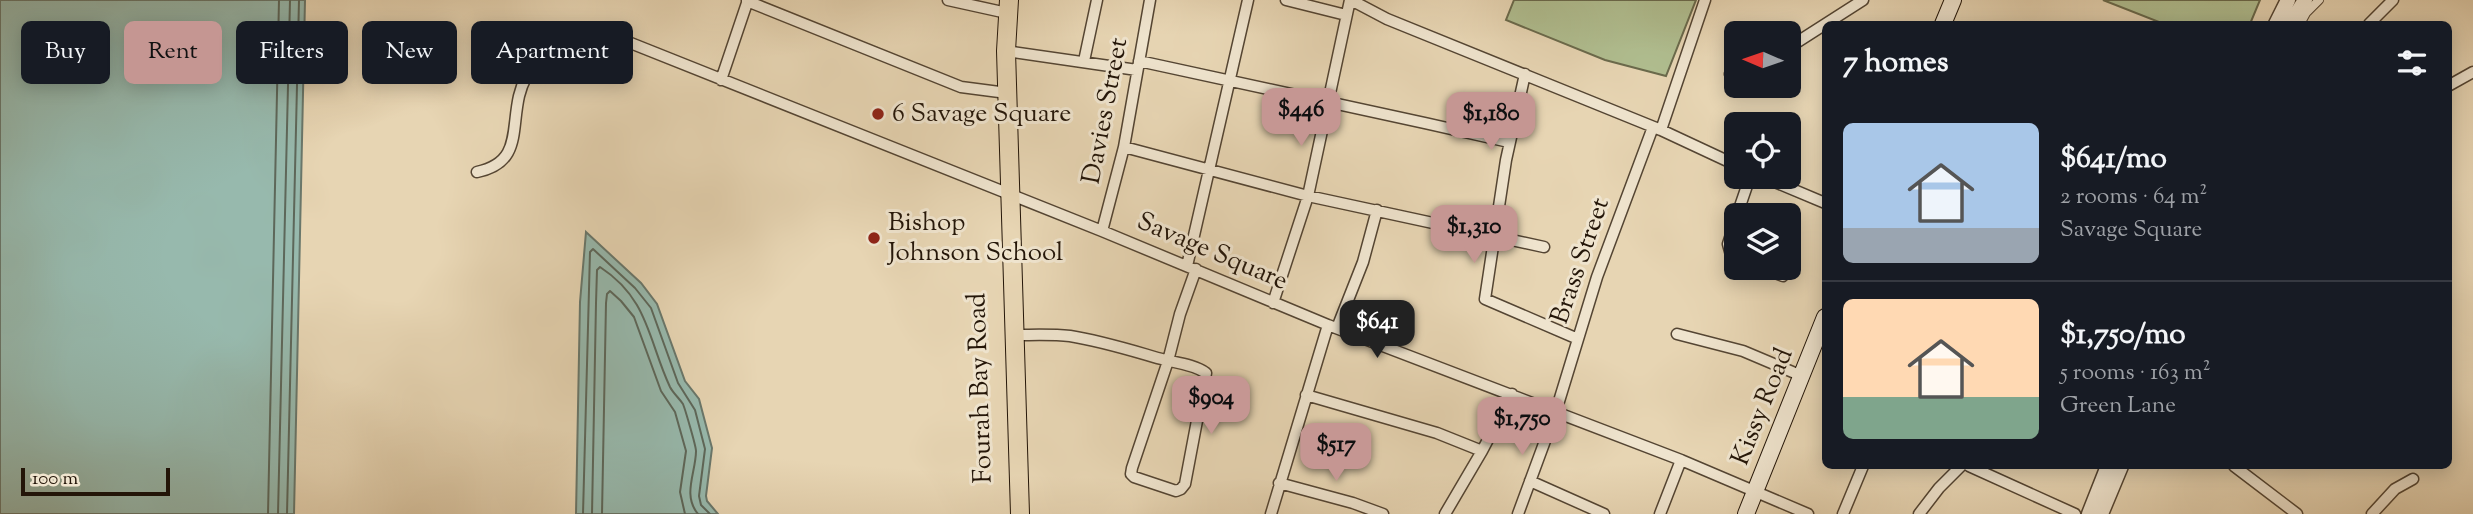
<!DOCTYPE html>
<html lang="en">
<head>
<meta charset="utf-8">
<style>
  :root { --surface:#171b24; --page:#242831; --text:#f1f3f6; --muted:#9ea1a6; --line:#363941; --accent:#c59692 }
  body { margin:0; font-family:"Sorts Mill Goudy",serif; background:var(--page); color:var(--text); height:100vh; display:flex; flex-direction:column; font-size:26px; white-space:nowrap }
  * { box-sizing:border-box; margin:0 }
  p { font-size:23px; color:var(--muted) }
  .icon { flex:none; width:38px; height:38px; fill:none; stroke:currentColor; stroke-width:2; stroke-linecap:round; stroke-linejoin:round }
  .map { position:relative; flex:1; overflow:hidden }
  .side { position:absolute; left:1822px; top:21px; width:630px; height:448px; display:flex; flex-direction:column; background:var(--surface); border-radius:10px; box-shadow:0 4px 18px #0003 }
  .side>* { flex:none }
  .hud { position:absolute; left:21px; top:21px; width:665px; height:63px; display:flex; gap:14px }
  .needle { width:46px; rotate:272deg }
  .buttons { position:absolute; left:1724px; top:21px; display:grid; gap:14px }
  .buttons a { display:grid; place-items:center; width:77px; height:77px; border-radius:10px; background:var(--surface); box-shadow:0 4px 18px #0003; font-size:35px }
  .scale { position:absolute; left:21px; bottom:18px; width:149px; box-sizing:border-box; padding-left:7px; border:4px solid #231508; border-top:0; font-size:19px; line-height:24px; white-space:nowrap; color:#231508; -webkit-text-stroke:5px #efe4ce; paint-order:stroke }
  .price { position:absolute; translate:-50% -60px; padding:0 16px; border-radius:14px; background:var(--accent); color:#111; font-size:23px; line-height:46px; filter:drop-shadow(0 2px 4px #0008) }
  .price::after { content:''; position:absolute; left:50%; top:42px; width:21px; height:16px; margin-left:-10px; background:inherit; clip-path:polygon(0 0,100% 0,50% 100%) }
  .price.on { background:#222; color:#fff }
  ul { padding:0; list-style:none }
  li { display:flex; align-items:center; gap:21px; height:175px; padding:0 21px }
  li+li { border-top:2px solid var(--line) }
  li span { display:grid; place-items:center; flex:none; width:196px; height:140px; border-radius:10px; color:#555 }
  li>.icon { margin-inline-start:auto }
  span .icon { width:84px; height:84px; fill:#fffc; stroke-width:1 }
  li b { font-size:30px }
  h2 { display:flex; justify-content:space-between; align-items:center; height:84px; padding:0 21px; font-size:30px }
  .tag { padding:0 24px; border-radius:10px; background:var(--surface); box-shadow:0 4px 18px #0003; font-size:24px; line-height:63px }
  .tag.on { background:var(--accent); color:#111 }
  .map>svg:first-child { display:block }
</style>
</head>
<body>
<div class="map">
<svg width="2473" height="514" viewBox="0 0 2473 514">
  <rect width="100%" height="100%" fill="#e7d5b3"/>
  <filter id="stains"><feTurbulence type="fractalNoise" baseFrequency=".00286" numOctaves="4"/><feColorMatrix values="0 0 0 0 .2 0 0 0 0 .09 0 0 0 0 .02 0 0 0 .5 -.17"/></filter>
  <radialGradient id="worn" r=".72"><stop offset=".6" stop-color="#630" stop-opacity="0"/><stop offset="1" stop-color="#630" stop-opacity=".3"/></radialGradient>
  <path fill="#b0be90" stroke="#6a6a4c" stroke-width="2" d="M 1514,0 L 1696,0 L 1666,76 L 1605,60 L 1506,20 Z
    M 2103,0 L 2260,0 L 2250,24 L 2164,24 Z"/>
  <path fill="#97b9ad" stroke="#69776b" stroke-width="2" d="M 0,0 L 305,0 L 294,514 L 0,514 Z
    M 586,232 L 641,283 L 657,304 L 685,381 L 699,399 L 712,448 L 706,496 L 707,501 L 718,514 L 576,514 L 580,302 Z"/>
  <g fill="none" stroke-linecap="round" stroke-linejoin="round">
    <path stroke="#5d675a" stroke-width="2" d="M 268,514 L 279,0
      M 278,514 L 290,0
      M 287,514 L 299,0
      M 583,514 L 590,252 L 593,249 L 635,288 L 651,308 L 678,383 L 695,410 L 705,449 L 699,496 L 701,505 L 710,514
      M 592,514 L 596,303 L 597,270 L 600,267 C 649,299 648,340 670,387 C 673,393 679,398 683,404 C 685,409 696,446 696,451 C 696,472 682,495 698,514
      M 602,514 L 606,303 L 607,294 L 610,291 L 621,301 L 634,317 L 661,391 L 675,412 L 686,451 L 680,492 L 685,514"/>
    <defs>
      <path id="pedestrian" d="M 2300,24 L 2306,13 L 2319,0"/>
      <path id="minor" d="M 948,0 L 1007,13
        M 1286,0 L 1346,15
        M 1351,0 L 1387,19 L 1661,130 L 1736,165
        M 747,1 L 961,87 L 1007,93
        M 2369,24 L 2393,0
        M 1788,48 L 1863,0
        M 1006,51 L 1137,70
        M 1084,61 L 1097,0
        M 1139,61 C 1263,87 1386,114 1509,142
        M 1525,74 L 1506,160 L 1485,299 L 1578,339
        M 1730,74 L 1736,72
        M 721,80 L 748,0
        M 2448,86 L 2473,72
        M 1661,130 L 1705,0
        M 1124,147 L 1308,196 L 1544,247
        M 477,172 C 521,163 511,131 519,96 C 525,71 548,39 575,34 C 592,31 612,38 628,42 L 1102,231 L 1328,325 L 1681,460 L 1808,514
        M 1763,177 L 1825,203
        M 1737,215 L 1750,177
        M 1736,219 L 1728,244 L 1731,255 L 1736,257
        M 1102,231 L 1124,147 L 1150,0
        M 1187,266 L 1248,0
        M 1762,268 L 1783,276
        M 1273,303 L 1308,196 L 1350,0
        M 1337,328 L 1363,262 L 1377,210
        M 1677,334 L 1743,351 L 1802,376
        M 1015,335 C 1033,335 1052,334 1070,336 C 1102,341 1133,351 1165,360 C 1178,363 1195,365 1206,373 L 1185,484 L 1181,489 L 1176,491 L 1134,477 L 1131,474 L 1132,468 L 1168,361 L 1180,314 L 1196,269
        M 1306,395 L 1437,433 L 1482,451
        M 1969,466 L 2075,514
        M 2234,466 L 2297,514
        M 1530,481 L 1604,514
        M 1279,483 L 1353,503 L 1383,514
        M 1271,514 L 1328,325
        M 1445,514 L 1482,451 L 1512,394
        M 1518,514 L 1556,411 L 1597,277 L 1653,127
        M 1660,514 L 1681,460
        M 1843,514 L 1863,466
        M 1919,514 L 1939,488 L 1961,466
        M 2372,514 L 2395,489 L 2413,479"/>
      <path id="tertiary" d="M 2276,24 L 2288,0
        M 2290,24 L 2305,0
        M 2089,514 L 2108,466
        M 2101,514 L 2121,466"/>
      <path id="secondary" d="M 1943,24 L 1953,0
        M 1746,514 L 1825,317"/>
      <path id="primary" d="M 1009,0 L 1006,51 L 1020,514"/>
    </defs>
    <use href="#pedestrian" stroke="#544533" stroke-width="10"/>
    <use href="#minor" stroke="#544533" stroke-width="13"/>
    <use href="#tertiary" stroke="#544533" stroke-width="17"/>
    <use href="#secondary" stroke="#231508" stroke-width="18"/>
    <use href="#primary" stroke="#231508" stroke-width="20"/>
    <use href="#pedestrian" stroke="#efe4ce" stroke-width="8"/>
    <use href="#minor" stroke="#efe4ce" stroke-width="10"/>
    <use href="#tertiary" stroke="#efe4ce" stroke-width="14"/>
    <use href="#secondary" stroke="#efe4ce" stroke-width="16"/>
    <use href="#primary" stroke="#e7d5b3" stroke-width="18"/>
  </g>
  <g fill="#8f2418" stroke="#efe4ce" stroke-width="2.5">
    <circle cx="878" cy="114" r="7"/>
    <circle cx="874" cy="238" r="7"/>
  </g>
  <g text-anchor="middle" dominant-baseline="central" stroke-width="6" stroke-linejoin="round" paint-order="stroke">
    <g font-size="26" fill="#231508" stroke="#efe4ce">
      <text transform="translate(1106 111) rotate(-79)">Davies Street</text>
      <text transform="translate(1212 252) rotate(23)">Savage Square</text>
      <text transform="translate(1581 261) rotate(-71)">Brass Street</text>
      <text transform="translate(981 388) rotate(-92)">Fourah Bay Road</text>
      <text transform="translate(1763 407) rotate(-68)">Kissy Road</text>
    </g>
    <g font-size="26" fill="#231508" stroke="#efe4ce" text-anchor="start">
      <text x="892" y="114">6 Savage Square</text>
      <text x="888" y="223">Bishop<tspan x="888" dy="30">Johnson School</tspan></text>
    </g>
  </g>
  <rect width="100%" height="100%" filter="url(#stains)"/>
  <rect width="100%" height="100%" fill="url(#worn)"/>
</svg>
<div class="buttons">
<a><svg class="needle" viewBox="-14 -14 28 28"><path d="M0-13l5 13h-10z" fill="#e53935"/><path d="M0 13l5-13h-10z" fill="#9ea1a6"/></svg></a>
<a><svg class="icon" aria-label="locate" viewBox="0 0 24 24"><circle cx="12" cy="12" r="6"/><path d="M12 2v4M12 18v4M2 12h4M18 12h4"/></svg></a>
<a><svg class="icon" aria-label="layers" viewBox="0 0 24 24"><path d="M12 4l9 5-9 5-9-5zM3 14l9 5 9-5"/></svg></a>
</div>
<div class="scale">100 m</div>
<b class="price" style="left:1301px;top:148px">$446</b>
<b class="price" style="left:1491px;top:152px">$1,180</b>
<b class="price" style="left:1474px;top:265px">$1,310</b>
<b class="price on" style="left:1377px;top:360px">$641</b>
<b class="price" style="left:1211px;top:436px">$904</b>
<b class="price" style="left:1522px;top:457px">$1,750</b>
<b class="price" style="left:1336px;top:483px">$517</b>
<div class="hud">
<a class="tag">Buy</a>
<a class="tag on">Rent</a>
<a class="tag">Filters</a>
<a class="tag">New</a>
<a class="tag">Apartment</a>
</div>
<section class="side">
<h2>7 homes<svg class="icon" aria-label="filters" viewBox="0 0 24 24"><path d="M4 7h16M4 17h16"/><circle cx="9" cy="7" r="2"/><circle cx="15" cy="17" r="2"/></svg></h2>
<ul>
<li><span style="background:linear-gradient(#a9c7e8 75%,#9aa5b1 0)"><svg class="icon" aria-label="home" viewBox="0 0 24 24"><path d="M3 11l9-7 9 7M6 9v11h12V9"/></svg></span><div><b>$641/mo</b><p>2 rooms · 64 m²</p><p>Savage Square</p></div></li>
<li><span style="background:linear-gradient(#ffd9b3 70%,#7fa58c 0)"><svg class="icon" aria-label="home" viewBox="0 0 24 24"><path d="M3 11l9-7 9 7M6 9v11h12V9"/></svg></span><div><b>$1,750/mo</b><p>5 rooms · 163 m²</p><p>Green Lane</p></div></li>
</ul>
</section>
</div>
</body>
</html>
